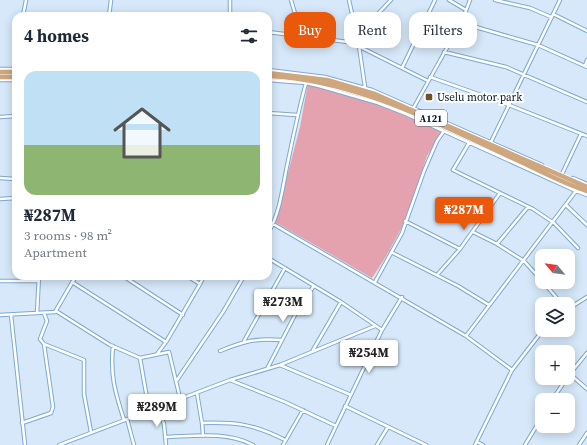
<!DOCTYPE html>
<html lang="en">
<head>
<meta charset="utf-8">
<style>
  :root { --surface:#fff; --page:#f6f6f7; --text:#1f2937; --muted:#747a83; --accent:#ea580c }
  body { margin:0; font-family:"Source Serif 4",serif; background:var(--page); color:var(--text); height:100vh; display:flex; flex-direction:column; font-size:15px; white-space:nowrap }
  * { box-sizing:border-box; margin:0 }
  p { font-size:13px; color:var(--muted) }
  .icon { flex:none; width:22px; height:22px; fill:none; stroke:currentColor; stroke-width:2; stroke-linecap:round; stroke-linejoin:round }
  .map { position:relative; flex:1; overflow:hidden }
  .details { position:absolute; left:12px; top:12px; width:260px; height:268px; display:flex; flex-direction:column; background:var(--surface); border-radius:12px; box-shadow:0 2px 10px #0003 }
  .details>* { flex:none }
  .top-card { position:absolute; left:284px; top:12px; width:243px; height:36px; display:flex; gap:8px }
  .needle { width:26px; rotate:299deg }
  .buttons { position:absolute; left:535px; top:249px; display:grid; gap:8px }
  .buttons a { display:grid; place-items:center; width:40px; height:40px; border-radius:8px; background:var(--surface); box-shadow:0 2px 10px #0003; font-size:20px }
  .price { position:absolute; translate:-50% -34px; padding:0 9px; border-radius:4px; background:#fff; color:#222; font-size:13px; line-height:26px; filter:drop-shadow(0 1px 2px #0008) }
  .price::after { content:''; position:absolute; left:50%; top:24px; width:12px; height:9px; margin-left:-6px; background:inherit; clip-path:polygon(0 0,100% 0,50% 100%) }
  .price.on { background:var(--accent); color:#fff }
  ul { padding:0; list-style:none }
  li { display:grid; align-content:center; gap:8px; height:212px; padding:0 12px }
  li span { display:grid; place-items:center; height:124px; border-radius:12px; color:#555 }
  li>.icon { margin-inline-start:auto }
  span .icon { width:72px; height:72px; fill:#fffc; stroke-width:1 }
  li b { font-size:17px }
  h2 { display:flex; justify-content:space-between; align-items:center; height:48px; padding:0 12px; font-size:17px }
  .chip { padding:0 14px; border-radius:12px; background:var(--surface); box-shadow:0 2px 10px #0003; font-size:14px; line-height:36px }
  .chip.on { background:var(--accent); color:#fff }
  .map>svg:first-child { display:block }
</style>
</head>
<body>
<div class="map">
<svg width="587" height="445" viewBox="0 0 587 445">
  <rect width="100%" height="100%" fill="#d6e8f9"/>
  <path fill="#e4a2ae" d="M 308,83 C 355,91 399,109 443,129 L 427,156 L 410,206 L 401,229 L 385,258 L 372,278 L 275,222 L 300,127 Z"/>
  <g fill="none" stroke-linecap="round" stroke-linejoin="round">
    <defs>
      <path id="minor" d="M 230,0 L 230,16
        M 291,0 L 302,37
        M 349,0 L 359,46 L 365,87
        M 449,0 L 466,10
        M 495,0 L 530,8 L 551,17
        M 553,14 L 587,31
        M 23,16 L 26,0
        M 109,16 L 111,0
        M 462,21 L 479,28 L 538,45 L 587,67
        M 268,32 L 348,42 L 356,37 L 391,0
        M 360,47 L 428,81
        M 444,52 L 506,67 L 587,102
        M 585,66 L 587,60
        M 402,68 L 435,0
        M 0,69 L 16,69
        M 268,70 L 325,77 L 372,90 L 542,165
        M 430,77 L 509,105 L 587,136
        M 0,80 L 16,80
        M 268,80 L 306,83 L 319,86 L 378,103 L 406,114 L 576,191 L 587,195
        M 414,107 L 462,21 L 470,0
        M 268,113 L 297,115
        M 0,117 L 16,116
        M 491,142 L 560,0
        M 469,143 L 453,170 L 533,209 L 554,223 L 578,248
        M 562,174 L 581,134
        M 0,178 L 16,179
        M 573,178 L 587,184
        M 0,199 L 16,198
        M 566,205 L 587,225
        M 268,221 L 466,336 L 512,370
        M 405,221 L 460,249
        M 473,232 L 497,244 L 524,261 L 542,281
        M 268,233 C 279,215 282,192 286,171 C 292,142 298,112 306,83
        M 497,244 L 528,207
        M 391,252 L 458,286 L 489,305
        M 268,258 L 341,302 L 382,330
        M 437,275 L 460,249 L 500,193
        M 123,276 L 183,315
        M 0,281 L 39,281
        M 72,282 L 166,342 L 157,354
        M 375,282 L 402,233 L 424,171 L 437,141 L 444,131
        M 543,282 L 562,304
        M 200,284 L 204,276
        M 568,309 L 587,297
        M 56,311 L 110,345 L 140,358 L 149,410
        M 37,313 L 39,276
        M 44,313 L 47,321 L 40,339 L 44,344 L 84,360 L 84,394 L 91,432
        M 0,315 L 55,312 L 76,276
        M 11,315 L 25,445
        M 466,336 L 576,191
        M 244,341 L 285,268
        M 166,342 L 200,284 L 187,276
        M 113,346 C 110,375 115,392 124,420
        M 313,350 L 341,302
        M 220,351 C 244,341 256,338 282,340
        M 140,358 L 169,352 L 180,398
        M 280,365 L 351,395
        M 267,369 L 295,315 L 313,287
        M 570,374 L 587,389
        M 568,376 L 587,353
        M 177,380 L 223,312 L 244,276
        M 230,380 L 285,402 L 336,426
        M 197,393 L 202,423
        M 552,400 L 567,378
        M 345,406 L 426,445
        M 158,408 L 164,424 L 166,445
        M 127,419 L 134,445
        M 22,423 L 51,413 L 53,407 L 44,344
        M 203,435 L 202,423 C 236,422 254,424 285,440
        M 165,437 C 194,436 227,431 253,445
        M 477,442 L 483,445
        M 59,445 L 230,380 L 280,365 L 375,326
        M 283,445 L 303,410
        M 327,445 L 382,330 L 402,297
        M 377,445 L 388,427
        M 475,445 L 512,370 L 543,330
        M 525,445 L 542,417
        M 579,445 L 587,433"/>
      <path id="trunk" d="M 0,72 L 16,72
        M 268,73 L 327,80 L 375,94 L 587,187
        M 268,76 C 359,80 442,126 523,163 C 544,173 565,184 587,191
        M 0,77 L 16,77"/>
    </defs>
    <use href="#minor" stroke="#7da9d1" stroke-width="4.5"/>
    <use href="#trunk" stroke="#fff" stroke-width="6"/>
    <use href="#minor" stroke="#fff" stroke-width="2.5"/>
    <use href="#trunk" stroke="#cea77e" stroke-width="4.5"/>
  </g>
  <rect fill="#735029" stroke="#fff" stroke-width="1.5" x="425" y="93" width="8" height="8" rx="2"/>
  <g text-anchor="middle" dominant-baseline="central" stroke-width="4" stroke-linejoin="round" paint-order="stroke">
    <rect fill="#fff" stroke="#515d68" stroke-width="1" x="415" y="110" width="32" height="16" rx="3"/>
    <g font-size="10" font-weight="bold" fill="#071827">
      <text x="431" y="118">A121</text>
    </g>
    <g font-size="11" fill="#071827" stroke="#fff" text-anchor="start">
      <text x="437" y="97">Uselu motor park</text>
    </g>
  </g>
</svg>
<div class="buttons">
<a><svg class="needle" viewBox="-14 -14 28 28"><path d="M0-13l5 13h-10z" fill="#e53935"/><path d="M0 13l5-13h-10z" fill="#747a83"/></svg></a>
<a><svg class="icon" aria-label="layers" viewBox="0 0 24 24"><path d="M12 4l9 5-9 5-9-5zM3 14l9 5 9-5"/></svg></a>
<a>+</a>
<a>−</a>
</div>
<b class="price on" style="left:464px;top:231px">₦287M</b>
<b class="price" style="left:283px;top:323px">₦273M</b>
<b class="price" style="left:369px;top:374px">₦254M</b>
<b class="price" style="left:157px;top:428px">₦289M</b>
<div class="top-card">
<a class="chip on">Buy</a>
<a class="chip">Rent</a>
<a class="chip">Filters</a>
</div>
<section class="details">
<h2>4 homes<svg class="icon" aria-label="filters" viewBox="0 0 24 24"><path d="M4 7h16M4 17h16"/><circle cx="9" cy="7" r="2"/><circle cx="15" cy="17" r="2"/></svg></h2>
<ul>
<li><span style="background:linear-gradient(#bfe0f5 60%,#8fb573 0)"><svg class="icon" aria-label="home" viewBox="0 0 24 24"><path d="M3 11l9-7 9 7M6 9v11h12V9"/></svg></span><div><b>₦287M</b><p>3 rooms · 98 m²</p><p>Apartment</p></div></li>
</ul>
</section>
</div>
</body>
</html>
